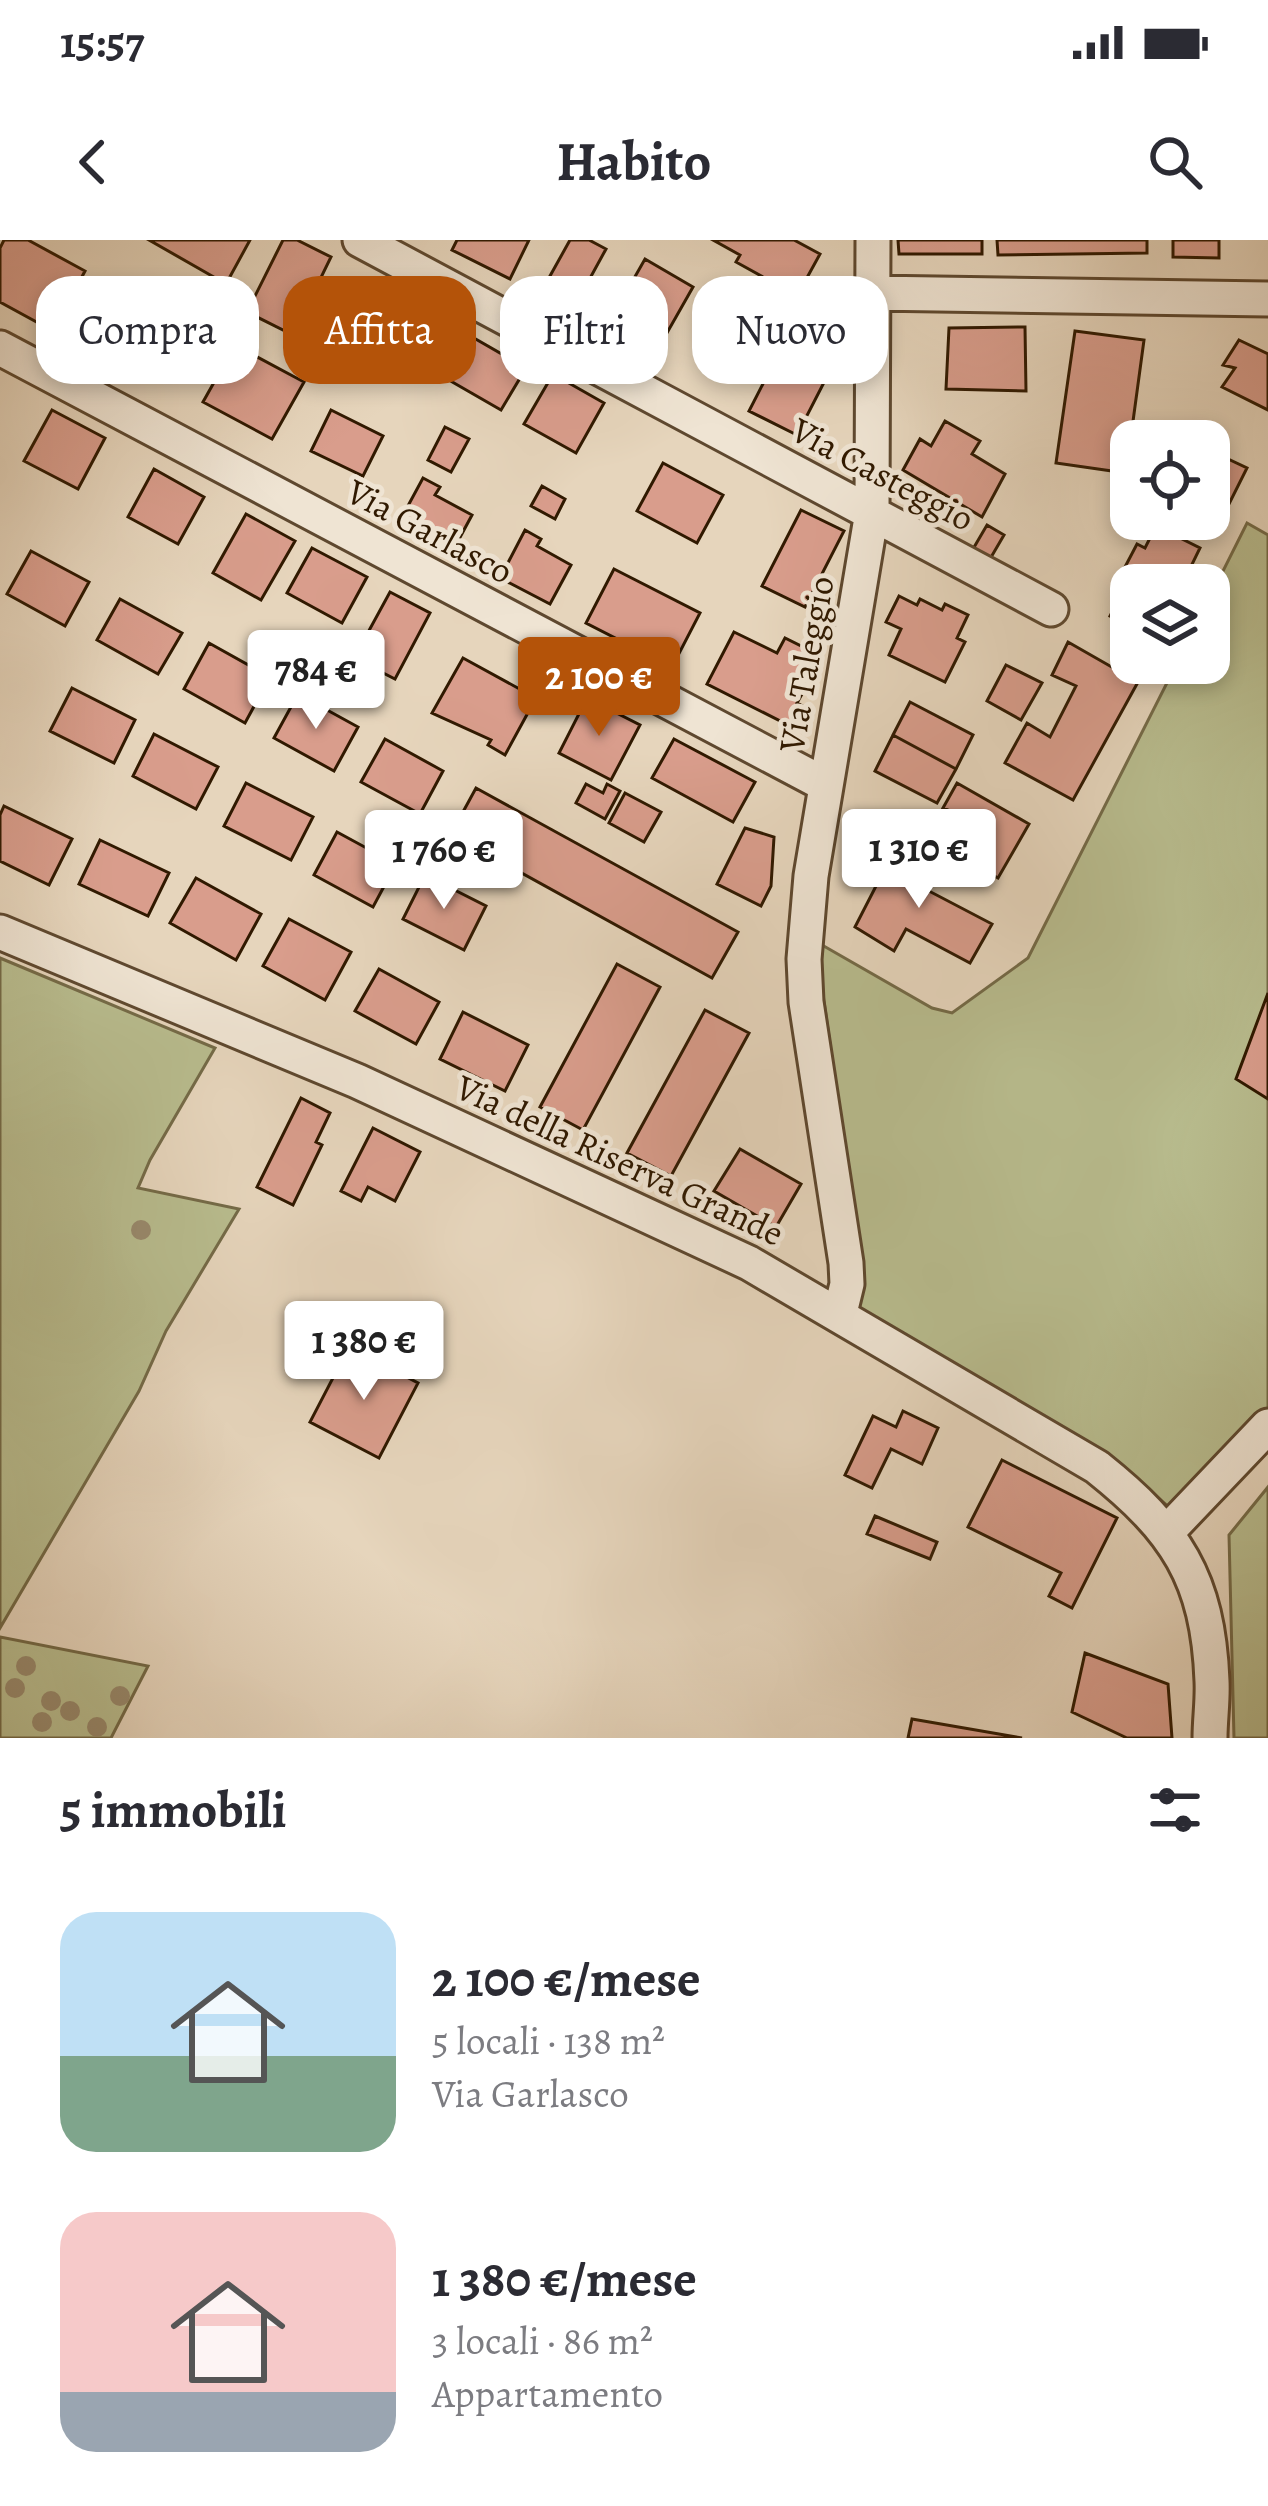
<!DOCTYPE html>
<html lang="it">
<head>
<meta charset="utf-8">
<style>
  :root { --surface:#fff; --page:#f7f7f7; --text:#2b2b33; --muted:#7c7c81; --accent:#b45309 }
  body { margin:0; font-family:Alegreya,serif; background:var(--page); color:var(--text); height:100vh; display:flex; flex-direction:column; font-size:45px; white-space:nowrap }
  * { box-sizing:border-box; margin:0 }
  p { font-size:39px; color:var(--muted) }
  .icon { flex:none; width:66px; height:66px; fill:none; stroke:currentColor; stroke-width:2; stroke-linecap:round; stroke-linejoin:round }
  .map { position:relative; height:1498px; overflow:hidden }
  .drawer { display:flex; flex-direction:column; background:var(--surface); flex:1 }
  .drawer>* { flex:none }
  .top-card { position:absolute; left:36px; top:36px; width:1197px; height:108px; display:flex; gap:24px }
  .controls { position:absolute; left:1110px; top:180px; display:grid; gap:24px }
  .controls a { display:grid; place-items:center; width:120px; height:120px; border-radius:24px; background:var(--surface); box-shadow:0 6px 18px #0003; font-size:60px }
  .price { position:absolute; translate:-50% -102px; padding:0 27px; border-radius:12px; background:#fff; color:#222; font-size:39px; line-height:78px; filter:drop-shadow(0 3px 6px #0008) }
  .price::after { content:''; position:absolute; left:50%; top:72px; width:36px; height:27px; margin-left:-18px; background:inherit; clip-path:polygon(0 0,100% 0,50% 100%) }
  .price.selected { background:var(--accent); color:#fff }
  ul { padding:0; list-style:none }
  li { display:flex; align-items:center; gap:36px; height:300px; padding:0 60px }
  li span { display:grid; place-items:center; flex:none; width:336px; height:240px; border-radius:36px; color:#555 }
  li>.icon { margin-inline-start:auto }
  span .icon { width:144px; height:144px; fill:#fffc; stroke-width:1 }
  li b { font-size:51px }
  h2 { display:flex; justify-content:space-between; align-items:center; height:144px; padding:0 60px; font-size:51px }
  .tag { padding:0 42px; border-radius:36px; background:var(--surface); box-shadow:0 6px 18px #0003; font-size:42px; line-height:108px }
  .tag.selected { background:var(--accent); color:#fff }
  .status { display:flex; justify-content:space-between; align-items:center; height:84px; padding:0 60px; background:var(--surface); direction:ltr }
  .status svg { height:33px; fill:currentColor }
  header { display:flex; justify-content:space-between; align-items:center; height:156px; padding:0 60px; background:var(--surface); font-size:54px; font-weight:600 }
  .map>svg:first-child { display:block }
</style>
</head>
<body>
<div class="status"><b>15:57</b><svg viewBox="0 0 49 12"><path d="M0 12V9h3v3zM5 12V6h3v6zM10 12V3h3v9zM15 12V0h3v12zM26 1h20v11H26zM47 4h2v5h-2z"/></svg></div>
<header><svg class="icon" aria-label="back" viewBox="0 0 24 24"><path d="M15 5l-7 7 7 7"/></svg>Habito<svg class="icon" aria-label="search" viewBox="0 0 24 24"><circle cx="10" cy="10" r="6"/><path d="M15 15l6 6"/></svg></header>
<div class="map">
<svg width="1268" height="1498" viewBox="0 0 1268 1498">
  <rect width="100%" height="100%" fill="#e6d5bc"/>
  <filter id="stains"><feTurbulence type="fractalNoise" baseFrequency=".00167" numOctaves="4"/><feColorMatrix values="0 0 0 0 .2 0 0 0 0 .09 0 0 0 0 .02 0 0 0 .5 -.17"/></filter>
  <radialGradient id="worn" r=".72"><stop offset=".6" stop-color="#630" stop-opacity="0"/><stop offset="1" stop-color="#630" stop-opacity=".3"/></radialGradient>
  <path fill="#b8bc8e" stroke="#746a47" stroke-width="3" d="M 1247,283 L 1268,295 L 1268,1169 L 1175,1272 L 1111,1219 L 858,1070 L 864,1044 L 821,740 L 822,705 L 932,768 L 952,773 L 1028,718 L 1177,423 L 1209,423 L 1209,359 Z
    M 0,718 L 215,808 L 150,920 L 138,948 L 239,969 L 166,1091 L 139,1151 L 0,1388 Z
    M 1268,1247 L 1268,1498 L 1234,1498 L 1229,1295 Z
    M 0,1397 L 148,1426 L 111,1498 L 0,1498 Z"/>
  <path fill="#d99d8c" stroke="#301900" stroke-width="3" d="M 4,0 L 28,0 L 85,31 L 53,91 L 0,62 L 0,8 Z
    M 149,0 L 250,0 L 226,44 Z
    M 283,0 L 297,0 L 331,17 L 293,95 L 247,72 Z
    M 457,0 L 529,0 L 510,39 L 452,10 Z
    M 570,0 L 589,0 L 606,9 L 577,62 L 545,45 Z
    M 713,0 L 794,0 L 820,14 L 792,65 L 758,46 L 763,37 L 736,22 L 740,15 Z
    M 898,0 L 982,0 L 982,14 L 899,14 Z
    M 997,0 L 1147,0 L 1147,13 L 998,15 Z
    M 1173,0 L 1219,0 L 1219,18 L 1173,17 Z
    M 645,19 L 693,47 L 655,114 L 607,86 Z
    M 358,56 L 420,87 L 395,138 L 332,106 Z
    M 125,62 L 176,89 L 154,129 L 104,102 Z
    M 453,86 L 526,128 L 501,170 L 428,128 Z
    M 1025,87 L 1026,151 L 946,149 L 949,88 Z
    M 1075,91 L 1144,100 L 1126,233 L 1056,223 Z
    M 786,99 L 834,123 L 797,195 L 749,171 Z
    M 1239,100 L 1268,114 L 1268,170 L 1222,147 L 1235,128 L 1223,125 Z
    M 235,105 L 304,142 L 272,199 L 203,162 Z
    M 553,134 L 604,163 L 576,213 L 524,184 Z
    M 52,170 L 105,198 L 78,249 L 24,221 Z
    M 331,170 L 383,196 L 363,236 L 311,211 Z
    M 945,181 L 980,201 L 972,214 L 1005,234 L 982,277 L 903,230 L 920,199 L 931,206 Z
    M 445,187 L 469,199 L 451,232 L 428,220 Z
    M 1209,210 L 1247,228 L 1227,268 L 1215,264 L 1209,269 Z
    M 663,223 L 723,255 L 697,303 L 637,271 Z
    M 154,229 L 204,257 L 178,304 L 128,277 Z
    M 423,238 L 440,247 L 435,255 L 472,275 L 450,316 L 396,288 Z
    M 542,246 L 565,259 L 555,279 L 531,266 Z
    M 801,270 L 844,291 L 805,367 L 762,346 Z
    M 246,274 L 295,301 L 261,360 L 213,333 Z
    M 987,285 L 1004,295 L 990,319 L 973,309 Z
    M 1156,286 L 1200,308 L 1182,345 L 1131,345 L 1131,387 L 1110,376 L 1122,353 L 1114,348 L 1137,304 L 1145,308 Z
    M 525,290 L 541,299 L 537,306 L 571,325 L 550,364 L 500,338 Z
    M 312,308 L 367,337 L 342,383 L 287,353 Z
    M 31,311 L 89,342 L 65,386 L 7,354 Z
    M 614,329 L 700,373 L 672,427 L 586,383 Z
    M 390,352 L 430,373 L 395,439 L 354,418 Z
    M 899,356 L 917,365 L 920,359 L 942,370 L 945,364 L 968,375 L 957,398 L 965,402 L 945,442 L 889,415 L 901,389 L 886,382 Z
    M 120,359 L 182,393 L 158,434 L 97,400 Z
    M 734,392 L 777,413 L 785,398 L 813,412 L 798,443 L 806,447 L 797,463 L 810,470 L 800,491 L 707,444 Z
    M 1068,402 L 1138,442 L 1073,560 L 1005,523 L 1027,483 L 1050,497 L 1076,446 L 1052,435 Z
    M 209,403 L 270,437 L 245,483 L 184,449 Z
    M 463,418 L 536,458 L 505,515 L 488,505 L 491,500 L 432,473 Z
    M 1006,425 L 1042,443 L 1021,480 L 987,461 Z
    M 72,448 L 135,480 L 114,523 L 50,491 Z
    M 298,454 L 358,487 L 334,531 L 274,498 Z
    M 587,458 L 640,485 L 611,540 L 559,513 Z
    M 910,462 L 973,495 L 956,529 L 893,495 Z
    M 154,494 L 218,527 L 196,569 L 133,536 Z
    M 893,495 L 956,529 L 937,563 L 875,531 Z
    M 385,499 L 443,531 L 420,574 L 361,542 Z
    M 674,499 L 755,542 L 733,582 L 652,538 Z
    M 246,543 L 313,577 L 291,620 L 224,586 Z
    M 957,543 L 1029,584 L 998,638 L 931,600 L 948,570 L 943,568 Z
    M 586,544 L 603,553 L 607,544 L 620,551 L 605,579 L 576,563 Z
    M 476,548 L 738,692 L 712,738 L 451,594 Z
    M 625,553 L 661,572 L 644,602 L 609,583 Z
    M 4,566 L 72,599 L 49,645 L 0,621 L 0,575 Z
    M 745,588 L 774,597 L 771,646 L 761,666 L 717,644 Z
    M 337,592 L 396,624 L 373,667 L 314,635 Z
    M 100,600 L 169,633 L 148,676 L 79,644 Z
    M 895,609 L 937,632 L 927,650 L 992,684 L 970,723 L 906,689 L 894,711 L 855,687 Z
    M 425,635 L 486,666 L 464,710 L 403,679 Z
    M 196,638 L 261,674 L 236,720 L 170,683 Z
    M 289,679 L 351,712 L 325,760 L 263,726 Z
    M 617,724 L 660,747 L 583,890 L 540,867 Z
    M 379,729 L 439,762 L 416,804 L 355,771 Z
    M 1268,753 L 1268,859 L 1236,839 Z
    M 705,770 L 749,793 L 671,936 L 627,913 Z
    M 463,772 L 528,805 L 505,851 L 440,819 Z
    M 301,858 L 330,873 L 316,902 L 322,905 L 293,965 L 257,947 Z
    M 373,888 L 420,912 L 395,961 L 368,947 L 361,961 L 341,951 Z
    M 740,909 L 801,944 L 776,987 L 714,951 Z
    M 349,1107 L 418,1143 L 379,1218 L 310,1182 Z
    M 903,1171 L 938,1188 L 922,1224 L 891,1209 L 872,1248 L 845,1235 L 873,1176 L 896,1187 Z
    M 1002,1220 L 1117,1278 L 1072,1368 L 1049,1356 L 1061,1333 L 968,1287 Z
    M 875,1276 L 937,1302 L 930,1319 L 867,1294 Z
    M 1085,1413 L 1168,1444 L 1172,1498 L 1127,1498 L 1072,1472 Z
    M 912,1479 L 1022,1498 L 908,1498 Z"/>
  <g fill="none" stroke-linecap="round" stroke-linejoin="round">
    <defs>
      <path id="minor" d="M 360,0 L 1051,369
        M 872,53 L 1268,59
        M 0,108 L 824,544
        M 0,692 L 357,841 L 749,1023 L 1097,1227 C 1176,1290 1208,1338 1212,1441 C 1213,1460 1210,1479 1210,1498
        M 840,1073 L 847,1044 L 846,1023 L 806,762 L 804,719 L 811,636 L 872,272 L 873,0
        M 1168,1291 L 1268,1186"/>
    </defs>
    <use href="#minor" stroke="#5e482f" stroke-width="39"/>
    <use href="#minor" stroke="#efe4d3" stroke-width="33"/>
  </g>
  <g fill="#98896c">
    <circle cx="141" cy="990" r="10"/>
    <circle cx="26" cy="1426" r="10"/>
    <circle cx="15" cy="1448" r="10"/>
    <circle cx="120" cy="1456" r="10"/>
    <circle cx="51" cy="1461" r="10"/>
    <circle cx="70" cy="1471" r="10"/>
    <circle cx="42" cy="1482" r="10"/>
    <circle cx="97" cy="1487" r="10"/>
  </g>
  <g text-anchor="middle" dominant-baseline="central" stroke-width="10" stroke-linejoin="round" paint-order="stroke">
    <g font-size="36" fill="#301900" stroke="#efe4d3">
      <text transform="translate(883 234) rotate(28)">Via Casteggio</text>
      <text transform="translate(430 291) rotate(28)">Via Garlasco</text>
      <text transform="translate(806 424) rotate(-80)">Via Taleggio</text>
      <text transform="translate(620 920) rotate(25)">Via della Riserva Grande</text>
    </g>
  </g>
  <rect width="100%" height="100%" filter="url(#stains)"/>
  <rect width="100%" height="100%" fill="url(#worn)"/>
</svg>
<div class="controls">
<a><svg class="icon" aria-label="locate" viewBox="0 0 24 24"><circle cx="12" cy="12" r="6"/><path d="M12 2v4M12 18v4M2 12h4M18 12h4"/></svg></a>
<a><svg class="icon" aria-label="layers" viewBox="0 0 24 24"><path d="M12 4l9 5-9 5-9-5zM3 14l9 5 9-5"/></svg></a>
</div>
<b class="price" style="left:316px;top:492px">784 €</b>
<b class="price selected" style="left:599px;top:499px">2 100 €</b>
<b class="price" style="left:919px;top:671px">1 310 €</b>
<b class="price" style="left:444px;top:672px">1 760 €</b>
<b class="price" style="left:364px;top:1163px">1 380 €</b>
<div class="top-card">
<a class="tag">Compra</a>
<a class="tag selected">Affitta</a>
<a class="tag">Filtri</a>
<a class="tag">Nuovo</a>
</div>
</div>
<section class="drawer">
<h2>5 immobili<svg class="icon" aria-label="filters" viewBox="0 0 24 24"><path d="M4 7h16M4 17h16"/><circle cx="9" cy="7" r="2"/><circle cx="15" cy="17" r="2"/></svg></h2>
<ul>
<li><span style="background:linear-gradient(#bfe0f5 60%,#7fa58c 0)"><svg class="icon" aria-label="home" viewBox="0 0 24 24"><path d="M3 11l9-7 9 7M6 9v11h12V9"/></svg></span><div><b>2 100 €/mese</b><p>5 locali · 138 m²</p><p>Via Garlasco</p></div></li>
<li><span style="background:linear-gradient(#f6c9c9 75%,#9aa5b1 0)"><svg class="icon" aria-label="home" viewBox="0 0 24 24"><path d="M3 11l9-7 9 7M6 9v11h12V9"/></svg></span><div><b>1 380 €/mese</b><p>3 locali · 86 m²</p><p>Appartamento</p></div></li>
</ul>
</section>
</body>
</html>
